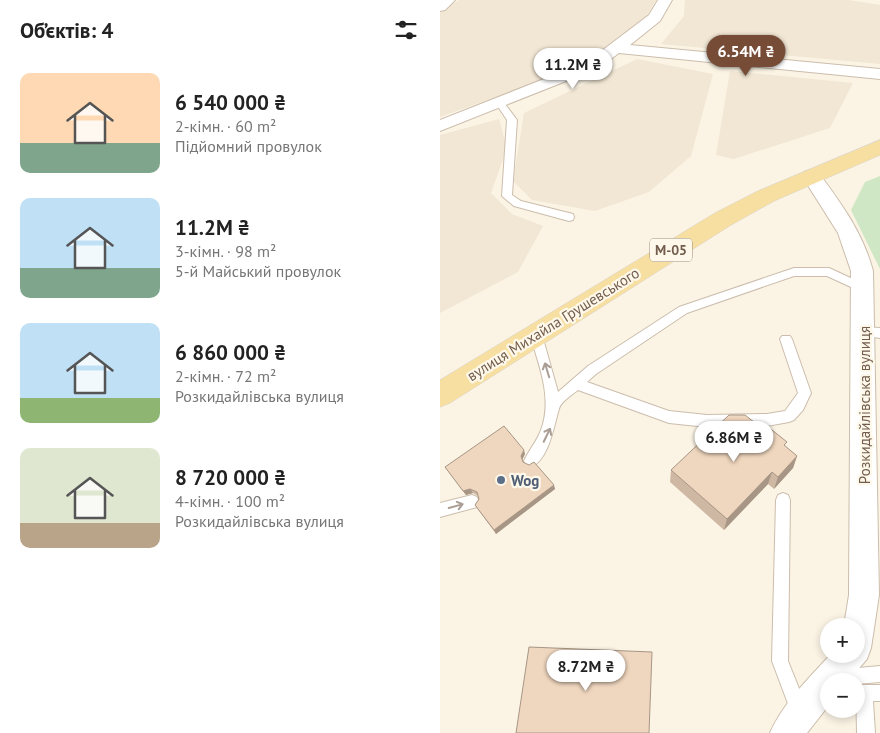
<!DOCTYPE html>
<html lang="uk">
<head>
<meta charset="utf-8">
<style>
  :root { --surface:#fff; --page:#f2f2f2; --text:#222; --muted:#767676; --accent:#774c37 }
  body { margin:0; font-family:"PT Sans",sans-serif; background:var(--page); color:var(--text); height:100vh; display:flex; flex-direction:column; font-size:19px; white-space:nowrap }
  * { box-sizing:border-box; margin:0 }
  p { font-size:16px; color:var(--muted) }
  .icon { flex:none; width:28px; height:28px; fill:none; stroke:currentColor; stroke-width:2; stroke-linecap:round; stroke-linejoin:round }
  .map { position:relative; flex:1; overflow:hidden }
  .panel { display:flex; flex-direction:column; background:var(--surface); width:440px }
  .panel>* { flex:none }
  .tools { position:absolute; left:380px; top:618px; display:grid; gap:10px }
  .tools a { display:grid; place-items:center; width:45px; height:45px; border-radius:50%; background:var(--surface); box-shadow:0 2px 8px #0003; font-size:25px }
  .price { position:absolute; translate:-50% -42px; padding:0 11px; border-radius:18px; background:#fff; color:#222; font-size:16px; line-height:32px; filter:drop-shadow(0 1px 2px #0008) }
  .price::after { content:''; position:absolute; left:50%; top:30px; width:15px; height:11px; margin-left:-8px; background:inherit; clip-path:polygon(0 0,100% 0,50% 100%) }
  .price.on { background:var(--accent); color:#fff }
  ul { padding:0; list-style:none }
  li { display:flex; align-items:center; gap:15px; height:125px; padding:0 20px }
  li span { display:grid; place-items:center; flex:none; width:140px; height:100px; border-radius:10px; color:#555 }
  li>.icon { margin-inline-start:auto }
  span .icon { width:60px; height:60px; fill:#fffc; stroke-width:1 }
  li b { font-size:21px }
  h2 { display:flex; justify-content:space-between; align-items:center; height:60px; padding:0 20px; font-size:21px }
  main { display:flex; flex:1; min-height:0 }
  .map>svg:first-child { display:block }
</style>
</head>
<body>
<main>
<section class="panel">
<h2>Об’єктів: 4<svg class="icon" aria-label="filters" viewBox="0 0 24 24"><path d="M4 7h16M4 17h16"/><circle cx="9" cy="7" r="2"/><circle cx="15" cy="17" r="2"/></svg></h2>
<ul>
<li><span style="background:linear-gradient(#ffd9b3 70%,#7fa58c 0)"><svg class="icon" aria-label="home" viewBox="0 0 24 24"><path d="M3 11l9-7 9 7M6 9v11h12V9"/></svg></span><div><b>6 540 000 ₴</b><p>2-кімн. · 60 m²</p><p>Підйомний провулок</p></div></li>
<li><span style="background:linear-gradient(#bfe0f5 70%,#7fa58c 0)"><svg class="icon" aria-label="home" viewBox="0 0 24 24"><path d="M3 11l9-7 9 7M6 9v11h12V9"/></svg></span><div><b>11.2M ₴</b><p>3-кімн. · 98 m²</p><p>5-й Майський провулок</p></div></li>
<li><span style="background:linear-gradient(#bfe0f5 75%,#8fb573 0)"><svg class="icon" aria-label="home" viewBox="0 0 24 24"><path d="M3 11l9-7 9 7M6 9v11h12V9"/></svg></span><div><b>6 860 000 ₴</b><p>2-кімн. · 72 m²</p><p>Розкидайлівська вулиця</p></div></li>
<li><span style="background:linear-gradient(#dfe7d0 75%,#b9a48a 0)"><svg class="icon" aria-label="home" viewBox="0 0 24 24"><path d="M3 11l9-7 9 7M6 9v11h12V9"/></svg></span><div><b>8 720 000 ₴</b><p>4-кімн. · 100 m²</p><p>Розкидайлівська вулиця</p></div></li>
</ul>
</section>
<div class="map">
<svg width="440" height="733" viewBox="0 0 440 733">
  <rect width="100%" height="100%" fill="#fbf4e5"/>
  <path fill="#f2e7d4" d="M 19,0 L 216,0 L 207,16 L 145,65 L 0,117 L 0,12 Z
    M 245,0 L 409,0 L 440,5 L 440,64 L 221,44 L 244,16 Z
    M 197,59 L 273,74 L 251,156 L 209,192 L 155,211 L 92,200 L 73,181 L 84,113 Z
    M 290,71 L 413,83 L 390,128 L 294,159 L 276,155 Z
    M 59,119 L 67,148 L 51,193 L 72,214 L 103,226 L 78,272 L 0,313 L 0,135 Z"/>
  <path fill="#cfe7c4" d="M 440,176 L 440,269 L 411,210 L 425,182 Z"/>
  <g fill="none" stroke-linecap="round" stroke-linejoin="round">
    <defs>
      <path id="service" d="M 59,99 L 62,100 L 77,120 L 72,195 L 81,201 L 133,214 L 134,217 L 133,220 L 129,221 L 74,206 L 62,196 L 67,120 L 55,102 Z
        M 354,268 L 389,268 L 428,286 L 430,289 L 424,293 L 387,276 L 354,276 L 247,313 L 156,374 L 147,382 L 229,411 L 267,415 L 327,414 L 345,411 L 358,393 L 340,339 L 342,336 L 350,336 L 352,339 L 371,393 L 363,410 L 354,420 L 349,422 L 327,426 L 267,427 L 229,423 L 138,390 C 133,394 120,402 119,409 C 114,425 109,460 91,467 L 86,465 L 84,461 C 89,450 97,441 101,430 C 113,399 99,365 90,335 L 92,332 L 100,332 L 102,335 L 118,392 L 148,366 L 239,307 Z
        M 424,327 L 440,328 L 440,338 L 420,335 L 418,332 L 420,329 Z
        M 343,493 L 348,495 L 350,500 L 348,661 L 368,711 L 365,717 L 359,720 L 353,717 L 332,661 L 336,500 L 338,495 Z
        M 32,495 L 37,497 L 39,502 L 37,507 L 0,517 L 0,503 Z
        M 440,666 L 440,682 L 416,684 L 416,681 L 389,681 L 389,683 L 387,678 L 389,672 L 395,670 Z
        M 416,685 L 440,685 L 440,701 L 433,701 L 435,733 L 417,733 Z"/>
      <path id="minor" d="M 0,0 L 15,0 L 5,10 L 0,11 Z
        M 218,0 L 232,0 L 220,21 L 190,45 L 440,69 L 440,79 L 179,53 L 159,68 L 0,131 L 0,120 L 147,62 L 209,15 Z
        M 371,170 L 378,172 C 401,203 423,233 433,271 L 439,595 L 431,648 L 427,659 L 408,681 L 389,681 L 389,705 L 367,733 L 330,733 C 343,703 369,678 391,654 L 416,654 L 416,626 L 404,626 L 409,595 L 411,271 L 398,233 L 362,176 L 364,172 Z"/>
      <path id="primary" d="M 440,140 L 440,155 L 334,201 L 291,225 L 10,403 L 0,407 L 0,380 L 275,213 L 318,191 Z"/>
    </defs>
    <use href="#service" stroke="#ccbdac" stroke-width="2"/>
    <use href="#minor" stroke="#ccbdac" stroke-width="2"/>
    <use href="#primary" stroke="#d8d2cd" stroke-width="1"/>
    <use href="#service" fill="#fff" fill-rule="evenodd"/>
    <use href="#minor" fill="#fff" fill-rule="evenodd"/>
    <use href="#primary" fill="#f6dfa1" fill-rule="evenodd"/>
  </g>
  <path fill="#ceb8a3" d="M 345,446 L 357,456 L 353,468 L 334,489 L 328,484 L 284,530 L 230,482 L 231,470 Z
    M 85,454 L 82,460 L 83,462 L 115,489 L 56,534 L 35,505 L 39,499 L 38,496 L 33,493 L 26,495 L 5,467 Z"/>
  <path fill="#a79685" d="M 84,450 L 85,454 L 82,460 L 81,456 Z
    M 357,456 L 353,468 L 334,489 L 338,477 Z
    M 332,472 L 328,484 L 284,530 L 287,519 Z
    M 114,485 L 115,489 L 56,534 L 54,530 Z
    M 30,489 L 33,493 L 26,495 L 23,491 Z"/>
  <path fill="#efd6be" stroke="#a79685" d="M 289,415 L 305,415 L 324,430 L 327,426 L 347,442 L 344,445 L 357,456 L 338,477 L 332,472 L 287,519 L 231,470 Z
    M 64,426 L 84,450 L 81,456 L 83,462 L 89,465 L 94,462 L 114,485 L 54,530 L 35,505 L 39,499 L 37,492 L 30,489 L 23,491 L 5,467 Z
    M 89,647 L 212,652 L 209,733 L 76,733 Z"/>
  <defs><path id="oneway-shaft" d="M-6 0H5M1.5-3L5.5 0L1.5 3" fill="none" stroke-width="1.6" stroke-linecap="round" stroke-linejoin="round" transform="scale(1.25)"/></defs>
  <g stroke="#aa9e94">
    <use href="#oneway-shaft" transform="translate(107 370) rotate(-107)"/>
    <use href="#oneway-shaft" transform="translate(107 435) rotate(-64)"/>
    <use href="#oneway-shaft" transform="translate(16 506) rotate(-15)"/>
  </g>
  <circle fill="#5c6f8a" stroke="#fef8eb" stroke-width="2" cx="61" cy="480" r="5"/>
  <g text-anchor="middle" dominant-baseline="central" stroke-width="4.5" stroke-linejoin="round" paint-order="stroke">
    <rect fill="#fef8eb" stroke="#9c8c7c" stroke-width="1" x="210" y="238.5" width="42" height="23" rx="4"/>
    <g font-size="14" font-weight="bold" fill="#725d4c">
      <text x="231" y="250">М-05</text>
    </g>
    <g font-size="15" fill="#725d4c" stroke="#fef8eb">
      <text transform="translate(113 324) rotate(-32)">вулиця Михайла Грушевського</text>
      <text transform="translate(424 405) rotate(-90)">Розкидайлівська вулиця</text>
    </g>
    <g font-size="15" font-weight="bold" fill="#4e5e75" stroke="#fef8eb" text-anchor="start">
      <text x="71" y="480">Wog</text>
    </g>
  </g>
</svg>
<div class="tools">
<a>+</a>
<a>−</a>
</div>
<b class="price on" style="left:306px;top:77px">6.54M ₴</b>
<b class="price" style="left:133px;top:90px">11.2M ₴</b>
<b class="price" style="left:294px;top:463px">6.86M ₴</b>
<b class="price" style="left:146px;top:692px">8.72M ₴</b>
</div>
</main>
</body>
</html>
